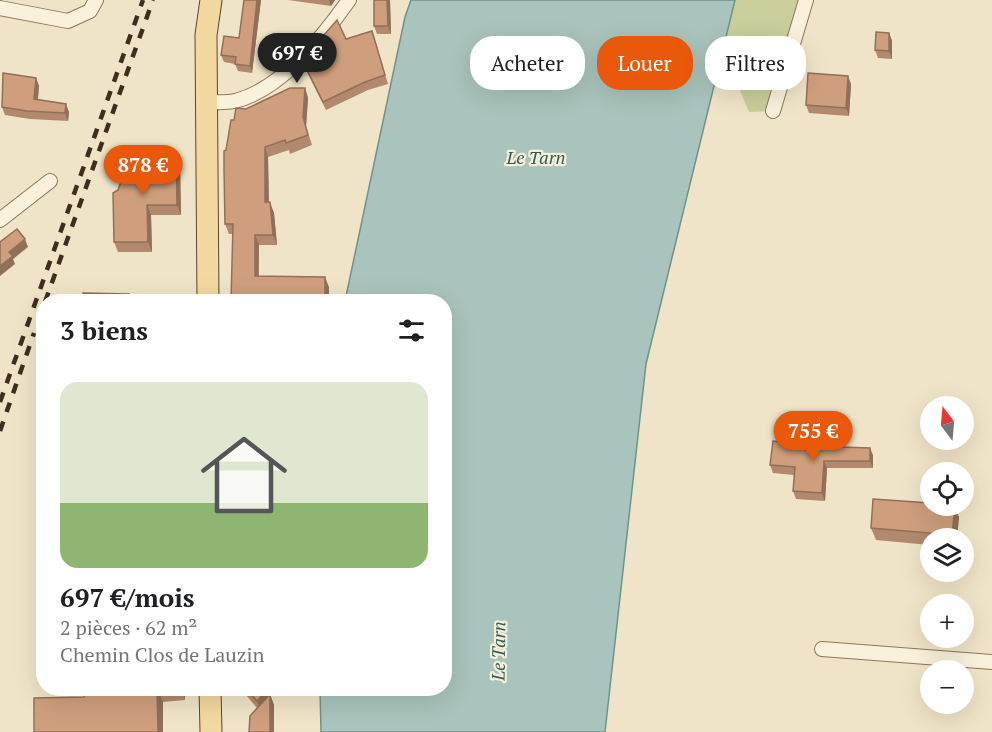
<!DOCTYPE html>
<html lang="fr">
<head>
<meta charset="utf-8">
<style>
  :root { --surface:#fff; --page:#f2f2f2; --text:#202124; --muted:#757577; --accent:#ea580c }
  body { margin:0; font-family:"PT Serif",serif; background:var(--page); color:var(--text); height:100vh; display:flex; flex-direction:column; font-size:22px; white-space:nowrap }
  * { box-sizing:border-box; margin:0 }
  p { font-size:20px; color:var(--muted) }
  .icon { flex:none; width:33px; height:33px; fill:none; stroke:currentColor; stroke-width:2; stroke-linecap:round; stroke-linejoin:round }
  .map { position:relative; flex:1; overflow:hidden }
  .sheet { position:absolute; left:36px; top:294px; width:416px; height:402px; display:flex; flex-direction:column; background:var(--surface); border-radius:24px; box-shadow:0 6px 24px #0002 }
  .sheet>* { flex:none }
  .top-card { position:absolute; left:470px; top:36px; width:432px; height:54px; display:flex; gap:12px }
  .needle { width:39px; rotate:344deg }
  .buttons { position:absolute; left:920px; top:396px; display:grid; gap:12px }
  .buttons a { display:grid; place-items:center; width:54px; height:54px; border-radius:50%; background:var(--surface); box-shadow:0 6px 24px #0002; font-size:30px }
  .price { position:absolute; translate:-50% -51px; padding:0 14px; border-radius:21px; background:var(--accent); color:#fff; font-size:20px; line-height:39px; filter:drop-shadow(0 2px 3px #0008) }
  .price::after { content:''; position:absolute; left:50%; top:36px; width:18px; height:14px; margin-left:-9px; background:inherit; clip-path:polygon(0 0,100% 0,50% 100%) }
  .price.active { background:#222; color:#fff }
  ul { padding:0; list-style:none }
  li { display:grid; align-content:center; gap:12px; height:318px; padding:0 24px }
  li span { display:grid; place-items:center; height:186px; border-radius:18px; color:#555 }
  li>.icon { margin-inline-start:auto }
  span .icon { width:108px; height:108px; fill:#fffc; stroke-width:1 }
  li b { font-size:26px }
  h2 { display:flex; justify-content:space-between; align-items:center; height:72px; padding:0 24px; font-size:26px }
  .tag { padding:0 21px; border-radius:24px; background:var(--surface); box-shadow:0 6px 24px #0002; font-size:21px; line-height:54px }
  .tag.active { background:var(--accent); color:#fff }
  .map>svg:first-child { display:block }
</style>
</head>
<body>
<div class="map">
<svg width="992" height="732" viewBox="0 0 992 732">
  <rect width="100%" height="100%" fill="#f0e4c8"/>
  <path fill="#c9cf9b" d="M 735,0 L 806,0 L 773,111 L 749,112 L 723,50 Z"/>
  <path fill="#a9c4bc" stroke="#6f938a" stroke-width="1.5" d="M 411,0 L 735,0 L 646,364 L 605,732 L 321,732 L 320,689 L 444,688 L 444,302 L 345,301 L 405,17 Z"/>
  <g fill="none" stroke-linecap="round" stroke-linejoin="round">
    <defs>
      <path id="minor" d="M 0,8 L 68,21 L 90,11 L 96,0
        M 206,102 C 215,102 226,103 235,101 C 280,90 323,37 349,0
        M 773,111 L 806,0
        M 0,220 L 50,181
        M 822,649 L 992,662"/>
      <path id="primary" d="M 208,302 L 206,35 L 211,0
        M 210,688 L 211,732"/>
    </defs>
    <use href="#minor" stroke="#8d765c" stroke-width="16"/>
    <use href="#primary" stroke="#5b4430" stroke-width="23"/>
    <use href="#minor" stroke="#faf1dc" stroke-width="14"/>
    <use href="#primary" stroke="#f3d9a0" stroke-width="21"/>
    <path stroke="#3d2e20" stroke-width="4.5" stroke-dasharray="10 10" stroke-linecap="butt" d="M 45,302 L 153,0
      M 0,402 L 143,0
      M 0,431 L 34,333"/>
  </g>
  <path fill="#b2896c" d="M 244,0 L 261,0 L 252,73 L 238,71 L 235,64 L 224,62 L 221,55 L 239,38 Z
    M 288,0 L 335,0 L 331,6 Z
    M 390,0 L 391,34 L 377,34 L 374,26 Z
    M 372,31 L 388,84 L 368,90 L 326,110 L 305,68 L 302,60 L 346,39 Z
    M 889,33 L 892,41 L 892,59 L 878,58 L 875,50 Z
    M 36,78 L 39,86 L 38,100 L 69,112 L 68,121 L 30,119 L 5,115 L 2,107 Z
    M 851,84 L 849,116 L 809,113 L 806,105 Z
    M 305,88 L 308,98 L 306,127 L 312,145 L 290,154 L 289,150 L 268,157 L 269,202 L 274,213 L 277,245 L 259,245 L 259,276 L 329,287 L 329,302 L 231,302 L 233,234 L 229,234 L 225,224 L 226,150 L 234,120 L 246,109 Z
    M 180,164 L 181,215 L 151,215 L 152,252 L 118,252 L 114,242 Z
    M 873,455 L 873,468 L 827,468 L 825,501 L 796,499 L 793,491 L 794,475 L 773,473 L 770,465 Z
    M 959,517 L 957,538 L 930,538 L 930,545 L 876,540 L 871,528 Z
    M 85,688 L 185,688 L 185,700 L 163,702 L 163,732 L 34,732 L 84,697 Z
    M 244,688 L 268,689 L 274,705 L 257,708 L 246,695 Z"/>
  <path fill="#916f58" d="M 257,0 L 261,0 L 252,73 L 250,66 Z
    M 329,0 L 335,0 L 331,6 Z
    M 387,0 L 390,0 L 391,34 L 388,26 Z
    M 889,33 L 892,41 L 892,59 L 889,51 Z
    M 848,76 L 851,84 L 849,116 L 846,108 Z
    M 36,78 L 39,86 L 37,107 L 34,99 Z
    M 305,88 L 308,98 L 306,127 L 312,145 L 303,117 Z
    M 66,104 L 69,112 L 68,121 L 65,113 Z
    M 265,147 L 268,157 L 269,213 L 265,202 Z
    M 176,154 L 180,164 L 181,215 L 177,205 Z
    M 270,202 L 274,213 L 277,245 L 273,235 Z
    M 147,205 L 151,215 L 152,252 L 148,242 Z
    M 255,235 L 259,245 L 258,286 L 255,276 Z
    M 25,239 L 28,247 L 13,259 L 15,264 L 0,276 L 0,266 L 9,252 Z
    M 325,277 L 329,287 L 329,302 L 325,302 Z
    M 870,448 L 873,455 L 873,468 L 870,461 Z
    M 824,461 L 827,468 L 825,501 L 822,493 Z
    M 955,506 L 959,517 L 957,538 L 953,538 L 952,535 Z
    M 157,688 L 163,702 L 163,732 L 158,732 Z
    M 181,688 L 185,688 L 185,700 Z
    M 268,689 L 274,705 L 274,732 L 270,732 L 257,701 Z"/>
  <path fill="#cf9f7d" stroke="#916f58" stroke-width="1.5" d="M 244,0 L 257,0 L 250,66 L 235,64 L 236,57 L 221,55 L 224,36 L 239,38 Z
    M 374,0 L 387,0 L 388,26 L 374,26 Z
    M 337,20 L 346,39 L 372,31 L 385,75 L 365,82 L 323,102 L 302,60 Z
    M 876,32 L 889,33 L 889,51 L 875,50 Z
    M 3,73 L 36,78 L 34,99 L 66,104 L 65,113 L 27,111 L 2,107 Z
    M 808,73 L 848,76 L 846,108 L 806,105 Z
    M 290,88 L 305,88 L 303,117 L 308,135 L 286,143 L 285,140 L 265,147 L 265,202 L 270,202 L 273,235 L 255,235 L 255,276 L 325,277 L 325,302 L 231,301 L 233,224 L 225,224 L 224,169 L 224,151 L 226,150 L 231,120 L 234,120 L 236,108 L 246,109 Z
    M 176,154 L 177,205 L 147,205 L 148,242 L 114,242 L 113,193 L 118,190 L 128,162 Z
    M 17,229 L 25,239 L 9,252 L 13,256 L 0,266 L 0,242 Z
    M 83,293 L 129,294 L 129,302 L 83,302 Z
    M 773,441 L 809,446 L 870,448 L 870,461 L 824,461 L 822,493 L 793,491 L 795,467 L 770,465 Z
    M 873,499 L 930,503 L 930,506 L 955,506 L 952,535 L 871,528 Z
    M 85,688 L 157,688 L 158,732 L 34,732 L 34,698 L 84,697 Z
    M 246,688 L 268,688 L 268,689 L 257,701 Z
    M 270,694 L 270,732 L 249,732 L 250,716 Z"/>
  <g text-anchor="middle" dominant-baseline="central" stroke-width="4.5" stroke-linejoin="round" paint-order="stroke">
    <g font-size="18" font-style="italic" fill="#2f5d5a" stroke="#f7eed8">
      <text x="536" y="157">Le Tarn</text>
      <text transform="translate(498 651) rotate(-89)">Le Tarn</text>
    </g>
  </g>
</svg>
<div class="buttons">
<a><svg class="needle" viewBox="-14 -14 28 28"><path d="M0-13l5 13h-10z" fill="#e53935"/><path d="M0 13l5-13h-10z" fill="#757577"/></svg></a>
<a><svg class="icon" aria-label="locate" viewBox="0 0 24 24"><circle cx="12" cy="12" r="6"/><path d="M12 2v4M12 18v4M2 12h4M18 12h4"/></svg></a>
<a><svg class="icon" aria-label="layers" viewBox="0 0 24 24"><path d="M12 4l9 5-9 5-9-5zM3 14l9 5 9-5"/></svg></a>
<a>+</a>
<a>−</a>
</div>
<b class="price active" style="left:297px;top:84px">697 €</b>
<b class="price" style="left:143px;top:196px">878 €</b>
<b class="price" style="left:813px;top:462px">755 €</b>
<div class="top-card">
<a class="tag">Acheter</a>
<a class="tag active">Louer</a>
<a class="tag">Filtres</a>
</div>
<section class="sheet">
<h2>3 biens<svg class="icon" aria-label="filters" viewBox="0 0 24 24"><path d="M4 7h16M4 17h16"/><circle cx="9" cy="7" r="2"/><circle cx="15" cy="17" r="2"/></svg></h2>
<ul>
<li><span style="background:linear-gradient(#dfe7d0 65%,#8fb573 0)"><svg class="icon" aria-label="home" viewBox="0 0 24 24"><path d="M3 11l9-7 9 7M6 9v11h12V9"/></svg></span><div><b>697 €/mois</b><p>2 pièces · 62 m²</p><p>Chemin Clos de Lauzin</p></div></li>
</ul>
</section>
</div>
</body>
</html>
